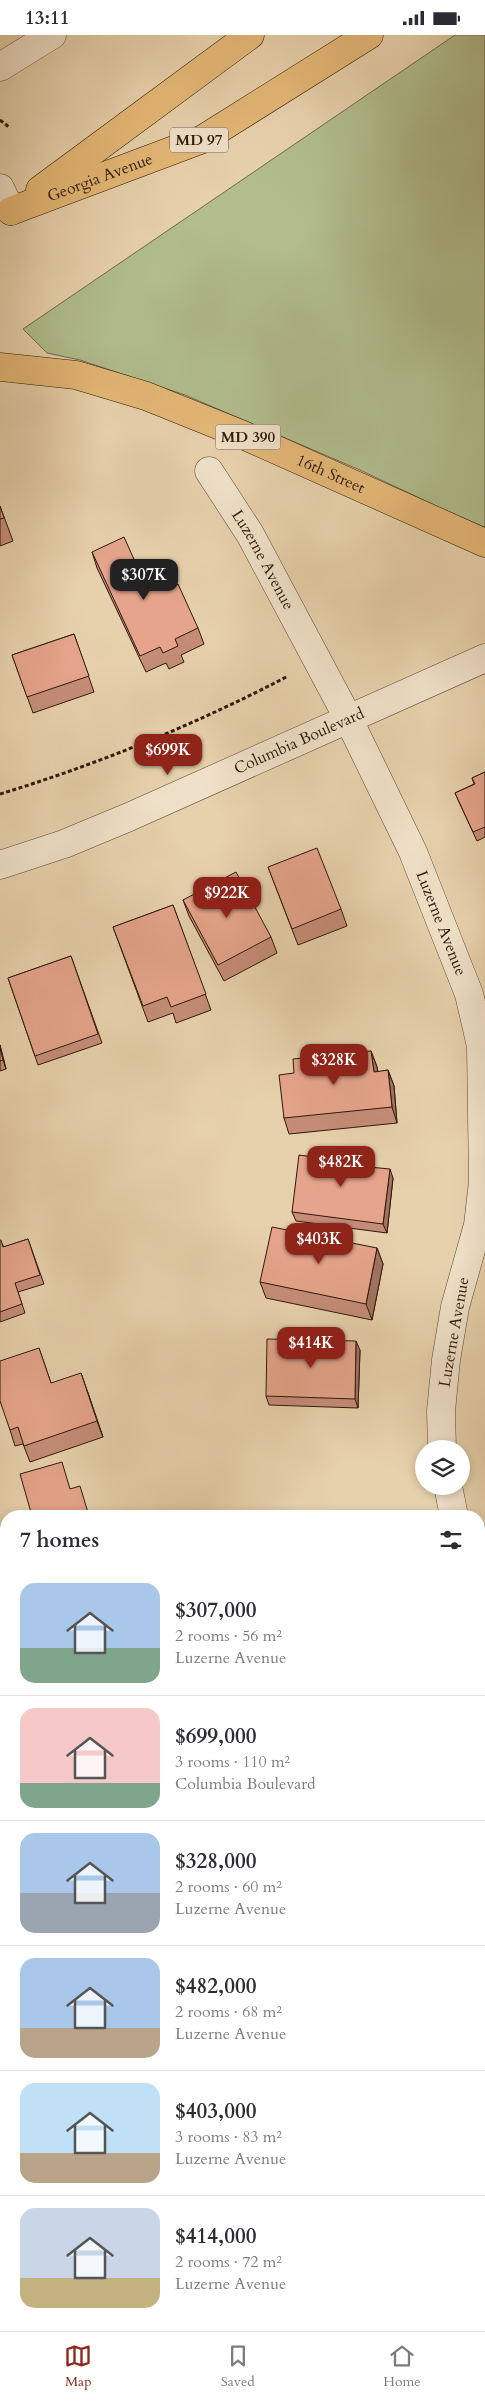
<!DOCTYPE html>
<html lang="en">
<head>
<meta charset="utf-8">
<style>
  :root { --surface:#fff; --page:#f2f2f3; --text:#2b2b33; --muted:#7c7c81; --line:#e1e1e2; --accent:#8f2418 }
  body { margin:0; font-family:Cardo,serif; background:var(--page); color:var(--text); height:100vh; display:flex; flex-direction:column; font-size:19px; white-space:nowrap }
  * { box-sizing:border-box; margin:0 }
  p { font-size:16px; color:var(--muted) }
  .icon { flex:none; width:28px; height:28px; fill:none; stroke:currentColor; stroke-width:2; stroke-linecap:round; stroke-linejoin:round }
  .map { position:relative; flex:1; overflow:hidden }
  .panel { position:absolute; left:0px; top:1475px; width:485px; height:821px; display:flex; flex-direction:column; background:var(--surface); border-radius:20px 20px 0 0; box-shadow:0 2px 8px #0003 }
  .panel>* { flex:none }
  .buttons { position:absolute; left:415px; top:1405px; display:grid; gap:10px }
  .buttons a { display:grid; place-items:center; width:55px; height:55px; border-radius:50%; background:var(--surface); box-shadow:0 2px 8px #0003; font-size:25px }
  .price { position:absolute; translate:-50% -42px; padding:0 11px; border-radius:10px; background:var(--accent); color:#fff; font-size:16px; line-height:32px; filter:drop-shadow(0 1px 2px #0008) }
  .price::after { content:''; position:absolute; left:50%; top:30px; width:15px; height:11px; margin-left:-8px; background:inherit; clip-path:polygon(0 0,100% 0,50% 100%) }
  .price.active { background:#222; color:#fff }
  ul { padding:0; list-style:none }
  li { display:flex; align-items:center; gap:15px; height:125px; padding:0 20px }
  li+li { border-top:1px solid var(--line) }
  li span { display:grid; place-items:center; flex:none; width:140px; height:100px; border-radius:15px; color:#555 }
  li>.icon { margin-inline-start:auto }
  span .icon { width:60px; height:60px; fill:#fffc; stroke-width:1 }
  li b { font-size:21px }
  h2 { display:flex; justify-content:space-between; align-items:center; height:60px; padding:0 20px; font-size:21px }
  .status { display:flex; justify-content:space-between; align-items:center; height:35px; padding:0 25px; background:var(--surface); direction:ltr }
  .status svg { height:14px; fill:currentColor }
  .dock { display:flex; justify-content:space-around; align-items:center; height:70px; border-top:1px solid var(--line); background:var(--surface); font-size:14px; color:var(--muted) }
  .dock a { display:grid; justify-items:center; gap:2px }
  .dock .active { color:var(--accent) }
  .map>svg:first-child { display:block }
</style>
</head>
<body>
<div class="status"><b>13:11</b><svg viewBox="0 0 49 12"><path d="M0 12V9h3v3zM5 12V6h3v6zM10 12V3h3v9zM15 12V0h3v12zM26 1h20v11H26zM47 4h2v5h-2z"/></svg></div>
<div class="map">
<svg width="485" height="2296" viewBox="0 0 485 2296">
  <rect width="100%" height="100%" fill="#e7d1ac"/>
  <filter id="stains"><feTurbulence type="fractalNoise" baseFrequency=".004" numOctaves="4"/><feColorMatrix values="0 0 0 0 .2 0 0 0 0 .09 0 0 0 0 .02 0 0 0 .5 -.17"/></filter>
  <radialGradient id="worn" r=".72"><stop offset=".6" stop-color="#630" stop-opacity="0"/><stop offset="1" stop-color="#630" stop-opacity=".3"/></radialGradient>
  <path fill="#b1bd8d" stroke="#706b4c" d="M 455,0 L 485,0 L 485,494 L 360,435 L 185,360 L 80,325 L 47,318 L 23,294 Z"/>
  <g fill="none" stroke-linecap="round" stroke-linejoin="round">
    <defs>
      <g id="minor">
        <path d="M 0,32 L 52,0"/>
        <path d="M 0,153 L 11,176"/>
        <path id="s1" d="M 209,436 L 250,499 L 348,683 L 413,817 L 469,959 L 481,1011 L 483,1147 L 478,1190 L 455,1272 L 446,1325 L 441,1376 L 442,1414"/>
        <path id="s2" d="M 0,830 L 64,809 L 129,782 L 485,623"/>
        <path d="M 448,1451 L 454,1481"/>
        <path d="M 479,1575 L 485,1594"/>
        <path d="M 0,1665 L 6,1684"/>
        <path d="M 479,1836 L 485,1834"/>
        <path d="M 0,2077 L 6,2073"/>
        <path d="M 182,2296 L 198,2290"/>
      </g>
      <g id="major">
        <path d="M 40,155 L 250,0"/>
        <path id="s3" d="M 11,176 L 203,104 L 369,0"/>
        <path id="s4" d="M 0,332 L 76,340 L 146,361 L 243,400 L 485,508"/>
      </g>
    </defs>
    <use href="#minor" stroke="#5c4732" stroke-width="29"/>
    <use href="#major" stroke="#2e190a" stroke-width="29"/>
    <path stroke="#2e190a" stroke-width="3" stroke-dasharray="4 2.5" stroke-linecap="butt" d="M 0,85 L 9,92
      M 0,759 C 96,730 199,688 288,641
      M 0,1931 L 6,1928"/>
    <use href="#minor" stroke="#efe1c9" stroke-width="28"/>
    <use href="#major" stroke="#e4b876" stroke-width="28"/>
  </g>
  <path fill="#c58d78" stroke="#2e190a" d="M 0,471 L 13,506 L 0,511 Z
    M 92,517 L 146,551 L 165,555 L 198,593 L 204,609 L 181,620 L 184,627 L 169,634 L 166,628 L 146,637 L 97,533 Z
    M 74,599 L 94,657 L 33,678 L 12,620 Z
    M 485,737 L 485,802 L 477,806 L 459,767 L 455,758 L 474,749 L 472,743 Z
    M 268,832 L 341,874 L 347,891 L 298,910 Z
    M 183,865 L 271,902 L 277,918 L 224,946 L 189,881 Z
    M 173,870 L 211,975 L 176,988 L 173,978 L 148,987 L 113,892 Z
    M 71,921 L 102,1008 L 38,1030 L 8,943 Z
    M 0,1010 L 6,1034 L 0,1036 Z
    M 371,1016 L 377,1032 L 378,1037 L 388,1035 L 394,1051 L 397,1088 L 289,1099 L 284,1083 L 294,1038 Z
    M 370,1123 L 373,1132 L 393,1143 L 387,1198 L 296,1186 L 292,1177 L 327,1124 Z
    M 28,1204 L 44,1249 L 18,1257 L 25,1278 L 0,1287 L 0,1205 L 4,1212 Z
    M 377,1213 L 383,1229 L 372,1285 L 266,1263 L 260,1247 Z
    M 39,1313 L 51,1348 L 87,1355 L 103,1402 L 30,1427 L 23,1409 L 15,1411 L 10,1395 Z
    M 360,1315 L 358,1373 L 269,1370 L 266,1361 Z
    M 485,1901 L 485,1993 L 479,1995 L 479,1904 Z
    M 485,2038 L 485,2086 L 479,2088 L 479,2040 Z"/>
  <path fill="#a07361" stroke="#2e190a" d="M 0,1010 L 6,1034 L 3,1025 L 0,1013 Z
    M 371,1016 L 377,1032 L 380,1053 L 374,1037 Z
    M 388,1035 L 394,1051 L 397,1088 L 392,1072 Z
    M 370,1123 L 373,1132 L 369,1132 Z
    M 390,1134 L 393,1143 L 387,1198 L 383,1189 Z
    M 377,1213 L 383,1229 L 372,1285 L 366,1269 Z
    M 356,1306 L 360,1315 L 358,1373 L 355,1364 Z
    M 81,1338 L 87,1355 L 103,1402 L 97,1386 Z"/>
  <path fill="#e5a48b" stroke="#2e190a" d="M 0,471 L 4,483 L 0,484 Z
    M 124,502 L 146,551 L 160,544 L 165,555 L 178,549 L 198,593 L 175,604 L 178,611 L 163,618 L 160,612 L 140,621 L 92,517 Z
    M 74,599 L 89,641 L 27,662 L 12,620 Z
    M 485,737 L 485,792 L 473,797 L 455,758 L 475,749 L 472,743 Z
    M 317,813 L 341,874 L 292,894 L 268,832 Z
    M 236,837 L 271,902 L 218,930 L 183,865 Z
    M 173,870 L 206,959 L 171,972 L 167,962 L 143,971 L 113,892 Z
    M 71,921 L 98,999 L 35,1021 L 8,943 Z
    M 0,1013 L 3,1025 L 0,1026 Z
    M 371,1016 L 374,1037 L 388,1035 L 392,1072 L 284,1083 L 279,1040 L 294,1038 L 293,1024 Z
    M 328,1118 L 370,1123 L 369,1132 L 390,1134 L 383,1189 L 292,1177 L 299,1120 L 327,1124 Z
    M 272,1192 L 377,1213 L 366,1269 L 260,1247 Z
    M 28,1204 L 40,1240 L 15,1248 L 22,1269 L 0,1277 L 0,1205 L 1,1205 L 3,1212 Z
    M 267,1304 L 356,1306 L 355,1364 L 266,1361 Z
    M 39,1313 L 51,1348 L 81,1338 L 97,1386 L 24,1411 L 18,1392 L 10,1395 L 0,1366 L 0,1326 Z
    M 62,1427 L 70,1454 L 80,1451 L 89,1481 L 32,1481 L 20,1439 Z
    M 485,1901 L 485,1975 L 479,1977 L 479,1904 Z
    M 485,2038 L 485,2076 L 479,2078 L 479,2040 Z"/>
  <g text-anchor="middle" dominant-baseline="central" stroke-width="5" stroke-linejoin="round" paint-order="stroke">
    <g fill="#efe1c9" stroke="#685543" stroke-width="1">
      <rect x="170" y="92.5" width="58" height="25" rx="4"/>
      <rect x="215.5" y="389.5" width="65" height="25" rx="4"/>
    </g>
    <g font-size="15" font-weight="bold" fill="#2e190a">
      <text x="199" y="105">MD 97</text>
      <text x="248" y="402">MD 390</text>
    </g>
    <g font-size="16" fill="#2e190a" stroke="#efe1c9">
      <text stroke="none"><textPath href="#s3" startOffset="95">Georgia Avenue</textPath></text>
      <text stroke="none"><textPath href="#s4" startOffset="350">16th Street</textPath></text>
      <text stroke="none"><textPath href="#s1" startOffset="104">Luzerne Avenue</textPath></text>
      <text stroke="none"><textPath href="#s2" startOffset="324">Columbia Boulevard</textPath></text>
      <text stroke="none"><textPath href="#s1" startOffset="509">Luzerne Avenue</textPath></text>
      <text transform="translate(454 1297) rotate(-80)">Luzerne Avenue</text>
    </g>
  </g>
  <rect width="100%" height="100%" filter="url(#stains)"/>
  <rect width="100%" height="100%" fill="url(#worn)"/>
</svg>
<div class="buttons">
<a><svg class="icon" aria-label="layers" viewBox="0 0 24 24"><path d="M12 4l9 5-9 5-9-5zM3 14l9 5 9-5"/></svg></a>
</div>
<b class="price active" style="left:144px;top:566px">$307K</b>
<b class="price" style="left:168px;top:741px">$699K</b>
<b class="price" style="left:227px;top:884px">$922K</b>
<b class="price" style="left:334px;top:1051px">$328K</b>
<b class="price" style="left:341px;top:1153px">$482K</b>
<b class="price" style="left:319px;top:1230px">$403K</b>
<b class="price" style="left:311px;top:1334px">$414K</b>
<section class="panel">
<h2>7 homes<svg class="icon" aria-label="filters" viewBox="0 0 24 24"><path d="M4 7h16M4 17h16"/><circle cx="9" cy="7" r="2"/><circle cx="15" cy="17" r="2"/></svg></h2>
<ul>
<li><span style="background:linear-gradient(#a9c7e8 65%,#7fa58c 0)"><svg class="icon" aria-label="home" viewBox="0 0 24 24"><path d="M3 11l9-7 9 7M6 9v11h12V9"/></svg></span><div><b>$307,000</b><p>2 rooms · 56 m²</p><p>Luzerne Avenue</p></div></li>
<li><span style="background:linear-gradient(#f6c9c9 75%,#7fa58c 0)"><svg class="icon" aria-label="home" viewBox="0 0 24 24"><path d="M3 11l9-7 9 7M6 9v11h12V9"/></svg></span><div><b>$699,000</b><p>3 rooms · 110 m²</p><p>Columbia Boulevard</p></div></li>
<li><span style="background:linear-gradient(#a9c7e8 60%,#9aa5b1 0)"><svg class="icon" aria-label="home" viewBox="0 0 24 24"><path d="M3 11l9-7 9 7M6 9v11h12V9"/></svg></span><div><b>$328,000</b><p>2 rooms · 60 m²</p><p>Luzerne Avenue</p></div></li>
<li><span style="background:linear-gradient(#a9c7e8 70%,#b9a48a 0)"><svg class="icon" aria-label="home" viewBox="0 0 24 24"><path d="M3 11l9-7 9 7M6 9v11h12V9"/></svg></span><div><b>$482,000</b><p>2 rooms · 68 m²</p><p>Luzerne Avenue</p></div></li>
<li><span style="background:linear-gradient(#bfe0f5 70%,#b9a48a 0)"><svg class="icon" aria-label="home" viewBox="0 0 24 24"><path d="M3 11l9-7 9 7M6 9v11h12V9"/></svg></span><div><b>$403,000</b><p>3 rooms · 83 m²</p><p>Luzerne Avenue</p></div></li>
<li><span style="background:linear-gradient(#c9d6e8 70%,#c2b280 0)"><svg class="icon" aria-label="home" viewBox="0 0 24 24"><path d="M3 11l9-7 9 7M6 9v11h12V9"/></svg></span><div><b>$414,000</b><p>2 rooms · 72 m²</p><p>Luzerne Avenue</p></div></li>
</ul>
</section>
</div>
<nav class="dock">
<a class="active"><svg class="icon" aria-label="map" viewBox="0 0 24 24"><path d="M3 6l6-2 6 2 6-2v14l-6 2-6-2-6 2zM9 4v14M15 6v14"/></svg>Map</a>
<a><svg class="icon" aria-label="saved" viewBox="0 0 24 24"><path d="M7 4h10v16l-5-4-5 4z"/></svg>Saved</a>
<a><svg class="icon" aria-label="home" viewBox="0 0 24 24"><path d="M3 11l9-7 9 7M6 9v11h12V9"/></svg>Home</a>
</nav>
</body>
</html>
